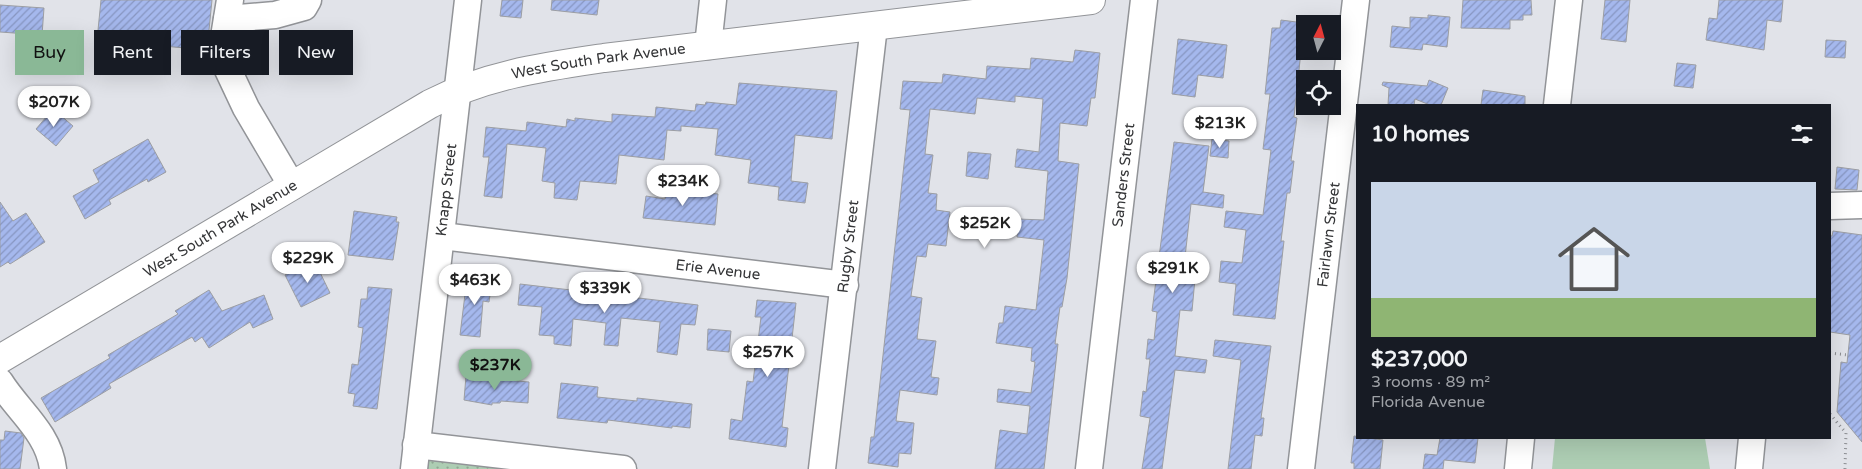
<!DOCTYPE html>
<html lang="en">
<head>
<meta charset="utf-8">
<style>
  :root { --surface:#171b24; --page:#20242c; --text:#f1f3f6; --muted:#9ea1a6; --line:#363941; --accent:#8ab896 }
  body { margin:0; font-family:"Varela Round",sans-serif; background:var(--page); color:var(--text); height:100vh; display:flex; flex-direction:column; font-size:19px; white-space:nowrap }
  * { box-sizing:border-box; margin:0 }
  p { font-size:16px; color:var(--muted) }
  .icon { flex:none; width:28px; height:28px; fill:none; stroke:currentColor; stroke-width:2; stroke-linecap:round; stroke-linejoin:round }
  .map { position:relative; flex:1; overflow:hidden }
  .details { position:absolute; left:1356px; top:104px; width:475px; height:335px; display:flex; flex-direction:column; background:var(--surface); border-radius:0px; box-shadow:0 5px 20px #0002 }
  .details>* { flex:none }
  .guide { position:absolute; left:15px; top:30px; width:475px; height:45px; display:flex; gap:10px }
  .needle { width:32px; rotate:6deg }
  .tools { position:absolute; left:1296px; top:15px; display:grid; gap:10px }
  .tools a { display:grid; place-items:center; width:45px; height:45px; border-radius:0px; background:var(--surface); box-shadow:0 5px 20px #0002; font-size:25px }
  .price { position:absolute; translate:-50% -42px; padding:0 11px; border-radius:18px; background:#fff; color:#222; font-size:16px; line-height:32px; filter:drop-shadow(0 1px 2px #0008) }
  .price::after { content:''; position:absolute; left:50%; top:30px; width:15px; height:11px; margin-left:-8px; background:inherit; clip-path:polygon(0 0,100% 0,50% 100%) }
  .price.current { background:var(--accent); color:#111 }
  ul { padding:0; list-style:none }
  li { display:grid; align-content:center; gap:10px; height:265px; padding:0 15px }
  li+li { border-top:1px solid var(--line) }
  li span { display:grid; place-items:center; height:155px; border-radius:0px; color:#555 }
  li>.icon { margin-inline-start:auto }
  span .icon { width:90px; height:90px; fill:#fffc; stroke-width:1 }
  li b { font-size:21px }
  h2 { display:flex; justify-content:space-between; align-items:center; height:60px; padding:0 15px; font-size:21px }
  .tag { padding:0 18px; border-radius:0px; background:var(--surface); box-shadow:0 5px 20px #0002; font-size:18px; line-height:45px }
  .tag.current { background:var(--accent); color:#111 }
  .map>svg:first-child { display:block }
</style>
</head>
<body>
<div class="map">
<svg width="1862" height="469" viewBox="0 0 1862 469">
  <defs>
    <pattern id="park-dots" width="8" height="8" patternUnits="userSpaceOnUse" patternTransform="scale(1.25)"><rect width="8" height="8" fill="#adcdb3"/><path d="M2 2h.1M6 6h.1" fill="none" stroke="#8ea792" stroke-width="1.8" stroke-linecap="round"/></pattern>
    <pattern id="building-hatch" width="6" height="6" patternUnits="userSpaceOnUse" patternTransform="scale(1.25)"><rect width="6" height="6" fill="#a5b8ed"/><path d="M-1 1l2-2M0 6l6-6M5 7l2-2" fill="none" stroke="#8796c1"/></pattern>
  </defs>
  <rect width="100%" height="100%" fill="#e1e3e9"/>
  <path fill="url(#park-dots)" d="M 416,445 L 619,469 L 414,469 Z"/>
  <path fill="#adcdb3" d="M 1555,438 L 1705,438 L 1710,469 L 1552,469 Z"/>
  <path fill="url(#building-hatch)" stroke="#9c9ea3" d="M 101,0 L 212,0 L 207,50 L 97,40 Z
    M 502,0 L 523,0 L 521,18 L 500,16 Z
    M 552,0 L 599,0 L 597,15 L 551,10 Z
    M 1463,0 L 1531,0 L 1532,15 L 1523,15 L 1523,20 L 1510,20 L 1510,29 L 1461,28 Z
    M 1605,0 L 1630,0 L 1626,42 L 1601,39 Z
    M 1719,0 L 1783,0 L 1781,22 L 1767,20 L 1764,50 L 1706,40 L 1709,18 L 1717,19 Z
    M 0,5 L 44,8 L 42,35 L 0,32 Z
    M 1428,15 L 1450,17 L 1447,47 L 1423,44 L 1422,50 L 1390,47 L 1392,26 L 1410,28 L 1410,17 L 1428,18 Z
    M 1281,20 L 1304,23 L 1294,117 L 1297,118 L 1291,161 L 1294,161 L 1290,193 L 1287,193 L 1281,241 L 1284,241 L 1275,319 L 1233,315 L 1236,284 L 1219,282 L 1221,261 L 1242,263 L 1246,230 L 1224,227 L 1226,211 L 1263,215 L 1271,150 L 1263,149 L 1270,94 L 1265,94 L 1272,28 L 1280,28 Z
    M 1178,39 L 1227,45 L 1223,78 L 1198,75 L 1195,97 L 1172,94 Z
    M 1826,40 L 1846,41 L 1845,58 L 1825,57 Z
    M 1075,50 L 1100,53 L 1095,98 L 1091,98 L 1087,126 L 1060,123 L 1058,161 L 1079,164 L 1067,278 L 1062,307 L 1060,307 L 1055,344 L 1058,344 L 1044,469 L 995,469 L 1000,430 L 1027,434 L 1030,406 L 997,402 L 998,389 L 1031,393 L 1035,362 L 1031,361 L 1032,348 L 996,343 L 999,323 L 1003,323 L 1005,306 L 1036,310 L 1044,240 L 1017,237 L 1018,219 L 1044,220 L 1048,171 L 1015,167 L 1017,149 L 1039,152 L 1043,99 L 1015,96 L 1015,102 L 977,98 L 975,114 L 930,109 L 925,154 L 933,155 L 928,193 L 937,194 L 936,210 L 950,212 L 946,246 L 928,244 L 926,257 L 917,256 L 911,296 L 922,298 L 917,339 L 936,341 L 931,377 L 939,378 L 937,395 L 900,390 L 896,421 L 914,423 L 911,454 L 899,453 L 898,467 L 868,463 L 871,437 L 874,437 L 910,110 L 900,109 L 903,81 L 942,83 L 943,74 L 986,79 L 987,66 L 1030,69 L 1031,58 L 1073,62 Z
    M 1677,63 L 1696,65 L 1693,88 L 1674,86 Z
    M 1429,80 L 1448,88 L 1441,105 L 1430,105 L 1415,99 L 1414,105 L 1388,105 L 1389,88 L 1382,85 L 1383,82 L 1427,86 Z
    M 739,83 L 837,91 L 832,139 L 795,135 L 791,181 L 808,183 L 805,203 L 778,200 L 779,187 L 748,183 L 751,160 L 715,155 L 718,129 L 681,126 L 681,131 L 667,130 L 664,160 L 619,155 L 616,184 L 580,181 L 577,200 L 554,198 L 555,183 L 542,181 L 546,148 L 507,144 L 502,198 L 484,196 L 489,157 L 483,157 L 486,127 L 526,131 L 527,122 L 566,127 L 567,119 L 575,121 L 575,118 L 612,122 L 612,114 L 655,117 L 656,107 L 695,111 L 696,104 L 705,105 L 706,102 L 736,105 Z
    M 1483,90 L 1525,96 L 1525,105 L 1481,105 Z
    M 53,109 L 73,126 L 56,146 L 36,129 Z
    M 148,139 L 166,172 L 148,182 L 147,179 L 109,200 L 111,204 L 85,219 L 73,196 L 99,182 L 93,170 Z
    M 1212,139 L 1229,141 L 1228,158 L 1210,156 Z
    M 1174,142 L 1209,146 L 1203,192 L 1224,195 L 1223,208 L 1191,204 L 1184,266 L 1196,268 L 1192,311 L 1180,310 L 1175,356 L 1207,360 L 1205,373 L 1175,370 L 1162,469 L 1142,469 L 1150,418 L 1140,416 L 1143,391 L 1146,392 L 1150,359 L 1146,359 L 1148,339 L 1154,340 L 1157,312 L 1152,311 Z
    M 968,152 L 991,154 L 988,179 L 966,176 Z
    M 1837,167 L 1859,170 L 1857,190 L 1835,189 Z
    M 666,189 L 718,194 L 715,225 L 643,218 L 646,196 L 665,199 Z
    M 0,202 L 13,221 L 26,213 L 45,242 L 10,264 L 8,262 L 0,267 Z
    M 354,211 L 397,217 L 396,222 L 399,222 L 393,260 L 348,255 Z
    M 1833,231 L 1862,235 L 1862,442 L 1837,412 L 1841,362 L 1847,363 L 1850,335 L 1830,332 L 1830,236 L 1832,236 Z
    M 314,260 L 330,293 L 301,307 L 285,275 Z
    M 467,278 L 492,281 L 489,302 L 483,301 L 480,337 L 460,335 Z
    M 520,284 L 698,305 L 695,325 L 681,324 L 677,355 L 657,352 L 660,322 L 621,318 L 618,346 L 604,345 L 606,323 L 573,319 L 571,346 L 554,344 L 554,336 L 539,335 L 542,307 L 518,305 Z
    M 368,287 L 392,289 L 377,409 L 353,406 L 355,394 L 348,393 L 352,364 L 358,365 L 363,328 L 358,327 L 361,299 L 367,299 Z
    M 209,290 L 222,311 L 264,295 L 273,319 L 253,328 L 250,322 L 209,348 L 202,337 L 195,342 L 192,337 L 109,384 L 111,388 L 55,422 L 41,398 L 110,358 L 108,355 L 178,314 L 175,311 Z
    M 757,300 L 796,303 L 782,427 L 788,428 L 786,447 L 729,439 L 731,419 L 742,421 L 747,381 L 753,382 L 761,317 L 755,317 Z
    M 708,329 L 731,331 L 729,352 L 707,350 Z
    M 1215,340 L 1271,346 L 1261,418 L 1264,418 L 1262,436 L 1255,435 L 1251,469 L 1228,469 L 1241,360 L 1213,356 Z
    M 466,376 L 529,382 L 528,403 L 501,401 L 500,403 L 492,403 L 492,405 L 464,400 Z
    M 561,383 L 598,387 L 597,397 L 637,401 L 637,398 L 692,404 L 690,428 L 672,426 L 672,428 L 608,420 L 607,423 L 557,418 Z
    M 5,431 L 21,433 L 24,438 L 20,469 L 0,469 L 0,440 L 4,440 Z
    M 1354,436 L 1383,440 L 1380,469 L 1354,469 L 1354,463 L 1351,463 Z
    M 1440,438 L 1478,438 L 1475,463 L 1444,460 L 1443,469 L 1423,469 L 1425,454 L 1437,455 Z"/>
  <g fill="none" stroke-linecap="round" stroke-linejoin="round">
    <defs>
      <g id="minor">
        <path d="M 230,0 L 221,55 L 246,108 L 292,186"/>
        <path d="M 227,19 L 275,15 L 304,7 L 308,0"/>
        <path d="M 708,46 L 713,0"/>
        <path d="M 1557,105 L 1569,0"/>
        <path d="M 1830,206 L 1862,205"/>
        <path id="s1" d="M 442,236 L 845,285"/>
        <path d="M 0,382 C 18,411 49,433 53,469"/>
        <path d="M 416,445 L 623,469"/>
        <path id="s2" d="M 414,469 L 468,0"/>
        <path id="s3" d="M 822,469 L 874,26"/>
        <path id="s4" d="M 1089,469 L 1144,0"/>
        <path id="s5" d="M 1301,469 L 1356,0"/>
        <path d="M 1518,469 L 1521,438"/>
        <path d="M 1749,469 L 1752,438"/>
      </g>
      <g id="major">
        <path id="s6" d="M 0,359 L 430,104 C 485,75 543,67 604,58 L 1091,0"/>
      </g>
    </defs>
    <use href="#minor" stroke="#929498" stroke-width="29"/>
    <use href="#major" stroke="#929498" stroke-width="30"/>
    <path stroke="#8a8c90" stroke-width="3" stroke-dasharray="1 4" stroke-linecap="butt" d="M 1830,353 L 1848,355
      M 1830,414 L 1846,433 L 1845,469"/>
    <use href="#minor" stroke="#fff" stroke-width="26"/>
    <use href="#major" stroke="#fff" stroke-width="28"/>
  </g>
  <g text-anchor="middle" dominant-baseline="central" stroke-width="4.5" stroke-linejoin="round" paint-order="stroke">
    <g font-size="15" fill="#343537" stroke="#e1e3e9">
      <text stroke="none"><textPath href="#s6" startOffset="675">West South Park Avenue</textPath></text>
      <text stroke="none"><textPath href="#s4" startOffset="296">Sanders Street</textPath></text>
      <text stroke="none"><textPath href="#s2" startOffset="281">Knapp Street</textPath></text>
      <text stroke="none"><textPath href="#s6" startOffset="256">West South Park Avenue</textPath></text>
      <text stroke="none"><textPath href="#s5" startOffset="236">Fairlawn Street</textPath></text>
      <text stroke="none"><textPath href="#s3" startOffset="224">Rugby Street</textPath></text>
      <text stroke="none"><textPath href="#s1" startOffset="278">Erie Avenue</textPath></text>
    </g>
  </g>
</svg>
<div class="tools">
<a><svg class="needle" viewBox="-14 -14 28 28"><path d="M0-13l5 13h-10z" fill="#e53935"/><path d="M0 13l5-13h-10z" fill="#9ea1a6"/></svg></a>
<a><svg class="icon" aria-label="locate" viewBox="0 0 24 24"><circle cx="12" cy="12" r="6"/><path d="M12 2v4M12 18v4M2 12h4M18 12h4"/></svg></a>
</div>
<b class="price" style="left:54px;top:128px">$207K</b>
<b class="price" style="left:1220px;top:149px">$213K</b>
<b class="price" style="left:683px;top:207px">$234K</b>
<b class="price" style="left:985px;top:249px">$252K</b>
<b class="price" style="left:308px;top:284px">$229K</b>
<b class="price" style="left:1173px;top:294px">$291K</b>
<b class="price" style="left:475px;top:306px">$463K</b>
<b class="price" style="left:605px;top:314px">$339K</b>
<b class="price" style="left:768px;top:378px">$257K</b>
<b class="price current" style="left:495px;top:391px">$237K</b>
<div class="guide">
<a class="tag current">Buy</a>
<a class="tag">Rent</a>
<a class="tag">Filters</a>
<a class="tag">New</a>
</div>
<section class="details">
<h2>10 homes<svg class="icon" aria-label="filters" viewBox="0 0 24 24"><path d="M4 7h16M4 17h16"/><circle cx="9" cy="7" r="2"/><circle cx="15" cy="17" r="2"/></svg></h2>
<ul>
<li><span style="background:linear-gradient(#c9d6e8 75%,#8fb573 0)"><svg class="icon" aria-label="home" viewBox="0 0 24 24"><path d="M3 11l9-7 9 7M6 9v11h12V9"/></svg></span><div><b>$237,000</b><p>3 rooms · 89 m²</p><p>Florida Avenue</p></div></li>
</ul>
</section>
</div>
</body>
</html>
